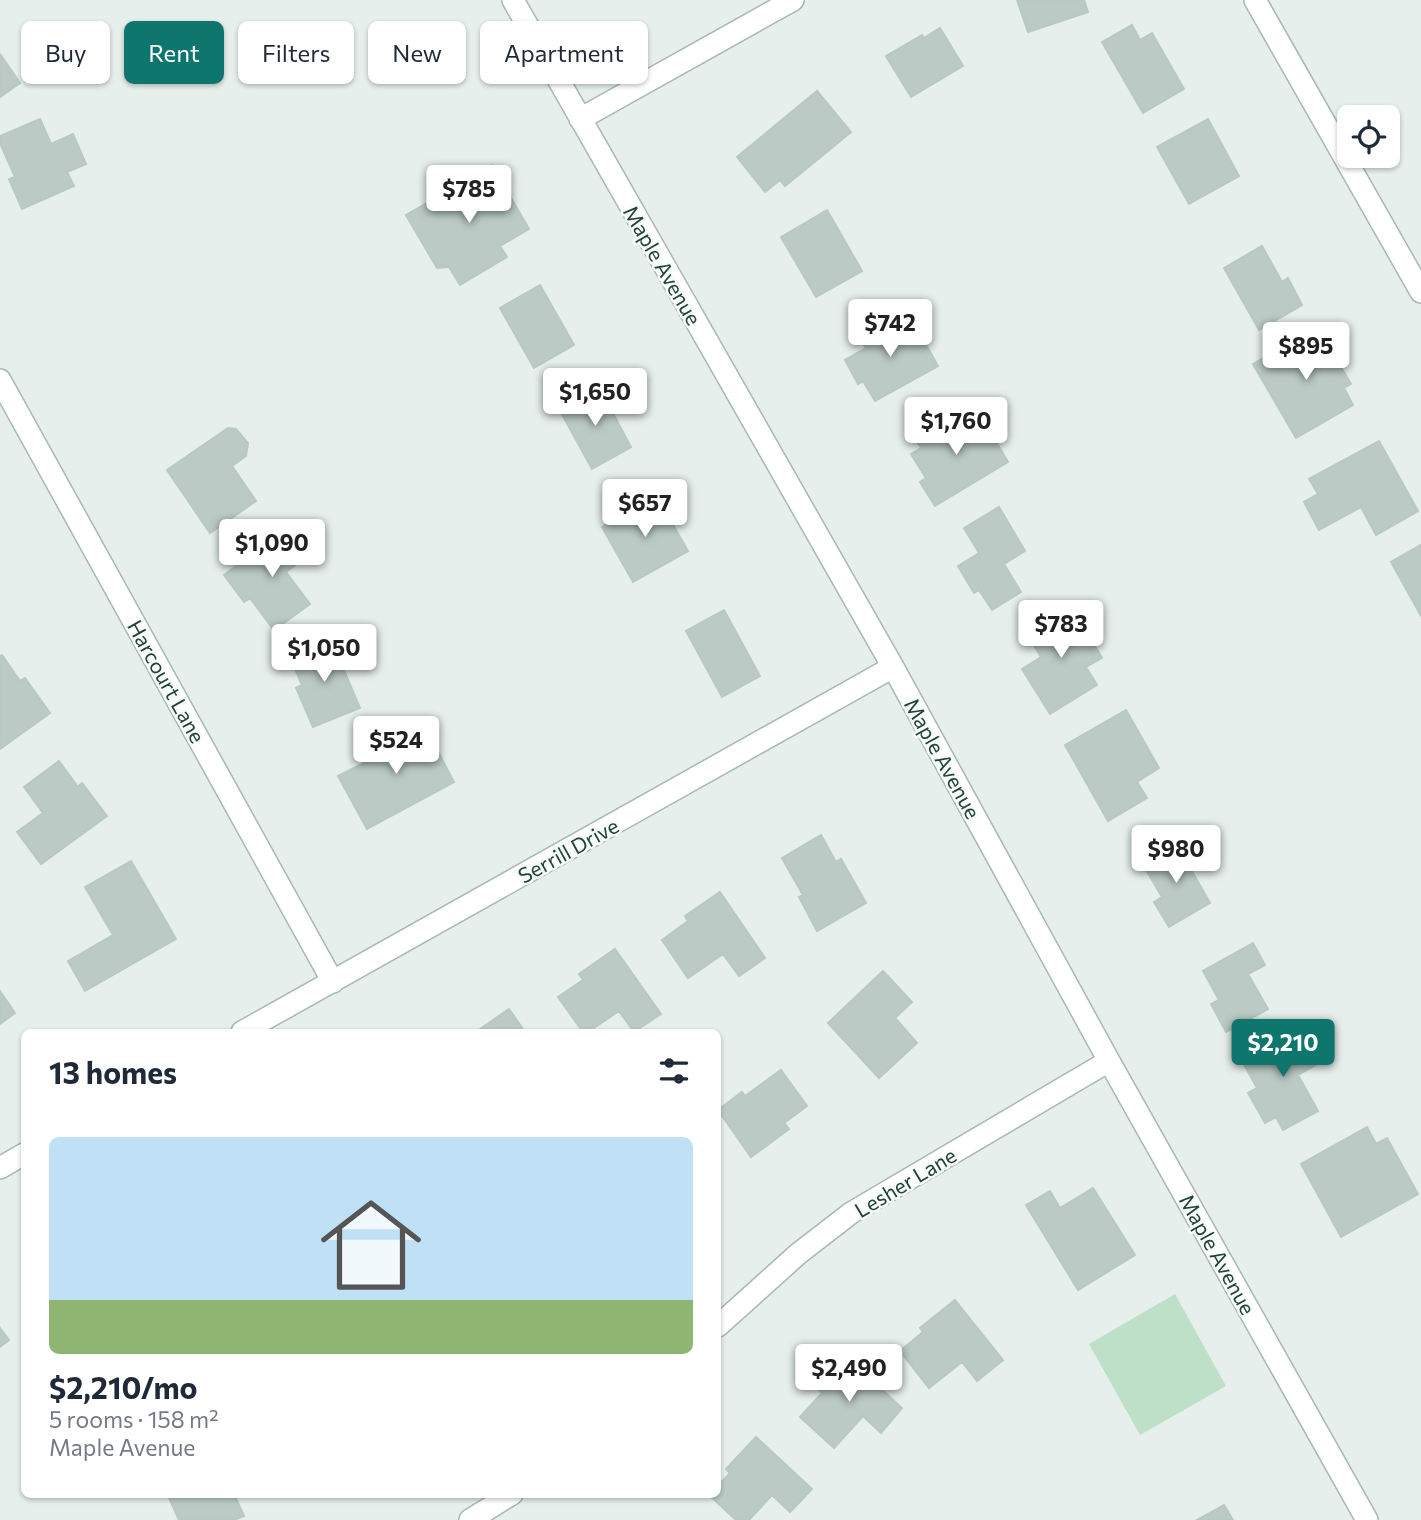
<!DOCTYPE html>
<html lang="en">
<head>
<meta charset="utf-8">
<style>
  :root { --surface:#fff; --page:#f2f2f3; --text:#1f2937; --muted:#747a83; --line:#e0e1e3; --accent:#0f766e }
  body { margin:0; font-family:Commissioner,sans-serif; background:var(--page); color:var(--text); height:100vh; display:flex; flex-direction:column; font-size:26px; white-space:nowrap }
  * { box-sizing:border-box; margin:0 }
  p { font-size:23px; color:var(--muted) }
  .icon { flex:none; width:38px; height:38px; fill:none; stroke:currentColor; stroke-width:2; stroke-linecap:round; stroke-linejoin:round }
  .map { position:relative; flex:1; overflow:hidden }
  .details { position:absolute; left:21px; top:1029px; width:700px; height:469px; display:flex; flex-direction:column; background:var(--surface); border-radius:10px; box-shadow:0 2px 5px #0004 }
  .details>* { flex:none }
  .guide { position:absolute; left:21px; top:21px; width:700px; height:63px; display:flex; gap:14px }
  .buttons { position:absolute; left:1337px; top:105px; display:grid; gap:14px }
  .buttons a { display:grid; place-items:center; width:63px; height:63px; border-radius:10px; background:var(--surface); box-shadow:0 2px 5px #0004; font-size:35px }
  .price { position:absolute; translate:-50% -60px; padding:0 16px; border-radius:7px; background:#fff; color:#222; font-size:23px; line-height:46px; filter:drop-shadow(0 2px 4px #0008) }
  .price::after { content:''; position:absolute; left:50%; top:42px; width:21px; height:16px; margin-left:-10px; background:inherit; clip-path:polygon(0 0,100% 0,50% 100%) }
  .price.current { background:var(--accent); color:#fff }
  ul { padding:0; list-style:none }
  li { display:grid; align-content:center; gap:14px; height:371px; padding:0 28px }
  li+li { border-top:2px solid var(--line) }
  li span { display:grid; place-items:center; height:217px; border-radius:10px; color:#555 }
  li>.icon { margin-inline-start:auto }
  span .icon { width:126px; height:126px; fill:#fffc; stroke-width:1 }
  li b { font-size:30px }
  h2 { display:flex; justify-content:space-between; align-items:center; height:84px; padding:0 28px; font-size:30px }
  .pill { padding:0 24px; border-radius:10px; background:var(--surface); box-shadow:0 2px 5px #0004; font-size:24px; line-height:63px }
  .pill.current { background:var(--accent); color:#fff }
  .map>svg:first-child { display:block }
</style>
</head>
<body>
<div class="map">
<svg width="1421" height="1520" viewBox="0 0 1421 1520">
  <rect width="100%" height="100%" fill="#e6efeb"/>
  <path fill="#bfe0c8" d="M 1175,1294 L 1226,1386 L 1140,1435 L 1089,1344 Z"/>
  <path fill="#bbcac4" stroke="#b8c9c2" stroke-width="2" d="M 1017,0 L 1084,0 L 1088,12 L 1028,32 Z
    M 1132,25 L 1140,40 L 1152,33 L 1184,89 L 1143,113 L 1102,42 Z
    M 940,28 L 963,66 L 911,97 L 886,56 L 922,35 L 924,38 Z
    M 0,54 L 20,83 L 0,97 Z
    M 817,91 L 851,132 L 785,186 L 780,180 L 765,192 L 737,157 Z
    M 40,119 L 51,144 L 73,134 L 86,164 L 67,172 L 74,186 L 22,209 L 9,179 L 15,177 L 0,143 L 0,136 Z
    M 1208,119 L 1239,176 L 1189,204 L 1157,147 Z
    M 492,165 L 529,229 L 500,246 L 507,257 L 460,285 L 449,267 L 437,268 L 406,215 Z
    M 827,210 L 862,271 L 816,297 L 781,237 Z
    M 1262,246 L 1282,282 L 1288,278 L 1302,305 L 1259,330 L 1224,268 Z
    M 540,285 L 574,345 L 534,368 L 500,308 Z
    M 887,318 L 896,334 L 914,323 L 938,366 L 875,401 L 863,381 L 858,384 L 845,360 L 866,348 L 859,335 Z
    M 1317,327 L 1351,384 L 1344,388 L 1353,405 L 1296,438 L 1253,364 Z
    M 599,387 L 631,447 L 592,469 L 559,409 Z
    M 979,413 L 1008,462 L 935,506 L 920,482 L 926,478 L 911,454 L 921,448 L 912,434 L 939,417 L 948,432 Z
    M 228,428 L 236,429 L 248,443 L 246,456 L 232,466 L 256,501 L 210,533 L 167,470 Z
    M 1379,441 L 1418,511 L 1376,535 L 1361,507 L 1319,530 L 1304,502 L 1318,494 L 1309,479 Z
    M 656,495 L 688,551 L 633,582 L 602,527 Z
    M 999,507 L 1025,551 L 1004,564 L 1021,592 L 992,610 L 979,590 L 974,593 L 958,566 L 979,553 L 964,528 Z
    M 289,527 L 309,555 L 286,572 L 310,604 L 274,630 L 250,598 L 244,602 L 224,575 Z
    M 1421,545 L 1421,616 L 1391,562 Z
    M 1070,604 L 1102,658 L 1086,667 L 1097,685 L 1050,714 L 1022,669 L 1041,657 L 1026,632 Z
    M 724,610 L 760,676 L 722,697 L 686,631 Z
    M 331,640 L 360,708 L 313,727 L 296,688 L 302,685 L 290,657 Z
    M 2,655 L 20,681 L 25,678 L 50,713 L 0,749 L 0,656 Z
    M 1126,710 L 1159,768 L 1137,782 L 1147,798 L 1108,821 L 1065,745 Z
    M 424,725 L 454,782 L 367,829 L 338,776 L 364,763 L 360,755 L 399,734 L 402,737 Z
    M 59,761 L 78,787 L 82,783 L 107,816 L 41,864 L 17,832 L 43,813 L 24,787 Z
    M 821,835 L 836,862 L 841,859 L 866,903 L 817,931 L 799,897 L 803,895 L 782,858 Z
    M 1174,840 L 1210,903 L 1169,927 L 1154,902 L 1162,897 L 1145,868 L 1158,860 L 1153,852 Z
    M 131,861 L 176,939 L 85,991 L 68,961 L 113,935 L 85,887 Z
    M 720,892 L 765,958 L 739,976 L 723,954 L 688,978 L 662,940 L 688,921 L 685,916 Z
    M 1253,943 L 1265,965 L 1248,974 L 1268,1009 L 1226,1032 L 1211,1004 L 1219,1000 L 1203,971 Z
    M 615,949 L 661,1014 L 634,1032 L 619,1011 L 588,1032 L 583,1032 L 558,997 L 583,980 L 579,974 Z
    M 883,971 L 912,1002 L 895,1018 L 917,1043 L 879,1078 L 828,1023 Z
    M 0,991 L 15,1013 L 0,1024 Z
    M 509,1009 L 525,1032 L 476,1032 Z
    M 1279,1034 L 1288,1051 L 1317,1035 L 1330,1057 L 1298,1075 L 1318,1111 L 1283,1130 L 1276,1117 L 1265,1123 L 1248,1093 L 1257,1088 L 1240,1057 Z
    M 781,1070 L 807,1106 L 784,1123 L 789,1129 L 751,1157 L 718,1110 L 742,1092 L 745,1096 Z
    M 1367,1127 L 1376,1144 L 1387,1138 L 1418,1194 L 1341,1237 L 1301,1164 Z
    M 1093,1188 L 1135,1255 L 1078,1290 L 1026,1205 L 1050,1191 L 1060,1208 Z
    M 955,1300 L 1003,1360 L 977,1381 L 962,1362 L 929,1388 L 900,1351 L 923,1332 L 920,1328 Z
    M 0,1328 L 9,1340 L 0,1347 Z
    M 847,1357 L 902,1408 L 881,1433 L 863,1416 L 834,1448 L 800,1417 L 822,1393 L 818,1389 Z
    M 756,1437 L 812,1489 L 790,1512 L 772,1495 L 749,1520 L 736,1520 L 709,1495 L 718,1494 L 718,1486 L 730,1473 L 726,1469 Z
    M 178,1494 L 234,1494 L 244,1516 L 234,1520 L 179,1520 L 169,1498 Z
    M 1224,1505 L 1233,1520 L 1197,1520 Z"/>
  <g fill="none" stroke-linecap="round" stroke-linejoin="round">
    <defs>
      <path id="minor" d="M 513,0 L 893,667 L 1109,1061 L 1367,1520
        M 1255,0 L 1421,292
        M 580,119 L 793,0
        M 0,380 L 333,982
        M 242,1032 L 893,667
        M 0,1168 L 24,1154
        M 718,1326 L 798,1254 L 851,1213 L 1109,1061
        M 470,1520 L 512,1494"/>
    </defs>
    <use href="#minor" stroke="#a8b8b2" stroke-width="24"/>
    <use href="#minor" stroke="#fff" stroke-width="21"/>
  </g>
  <g text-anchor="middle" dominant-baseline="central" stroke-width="5" stroke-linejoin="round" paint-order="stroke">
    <g font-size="21" fill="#24423a" stroke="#f7fbf9">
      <text transform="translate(663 265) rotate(60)">Maple Avenue</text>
      <text transform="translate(167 681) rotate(61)">Harcourt Lane</text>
      <text transform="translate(943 758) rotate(61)">Maple Avenue</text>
      <text transform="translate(568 850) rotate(-29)">Serrill Drive</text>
      <text transform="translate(905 1182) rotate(-31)">Lesher Lane</text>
      <text transform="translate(1218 1254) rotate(61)">Maple Avenue</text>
    </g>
  </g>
</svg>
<div class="buttons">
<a><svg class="icon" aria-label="locate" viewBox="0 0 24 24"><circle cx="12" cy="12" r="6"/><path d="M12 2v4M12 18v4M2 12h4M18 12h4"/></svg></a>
</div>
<b class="price" style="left:469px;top:225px">$785</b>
<b class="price" style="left:890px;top:359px">$742</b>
<b class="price" style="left:1306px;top:382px">$895</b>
<b class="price" style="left:595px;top:428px">$1,650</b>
<b class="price" style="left:956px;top:457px">$1,760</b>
<b class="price" style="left:645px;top:539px">$657</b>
<b class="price" style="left:272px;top:579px">$1,090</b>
<b class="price" style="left:1061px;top:660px">$783</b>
<b class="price" style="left:324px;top:684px">$1,050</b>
<b class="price" style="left:396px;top:776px">$524</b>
<b class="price" style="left:1176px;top:885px">$980</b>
<b class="price current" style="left:1283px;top:1079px">$2,210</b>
<b class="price" style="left:849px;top:1404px">$2,490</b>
<div class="guide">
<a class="pill">Buy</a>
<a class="pill current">Rent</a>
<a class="pill">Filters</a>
<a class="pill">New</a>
<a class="pill">Apartment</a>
</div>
<section class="details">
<h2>13 homes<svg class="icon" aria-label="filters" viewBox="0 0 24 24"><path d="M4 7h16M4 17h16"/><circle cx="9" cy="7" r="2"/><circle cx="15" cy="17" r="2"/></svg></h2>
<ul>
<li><span style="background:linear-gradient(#bfe0f5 75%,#8fb573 0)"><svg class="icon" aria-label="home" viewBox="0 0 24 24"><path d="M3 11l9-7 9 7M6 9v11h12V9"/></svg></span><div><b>$2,210/mo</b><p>5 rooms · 158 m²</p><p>Maple Avenue</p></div></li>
</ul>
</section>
</div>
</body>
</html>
